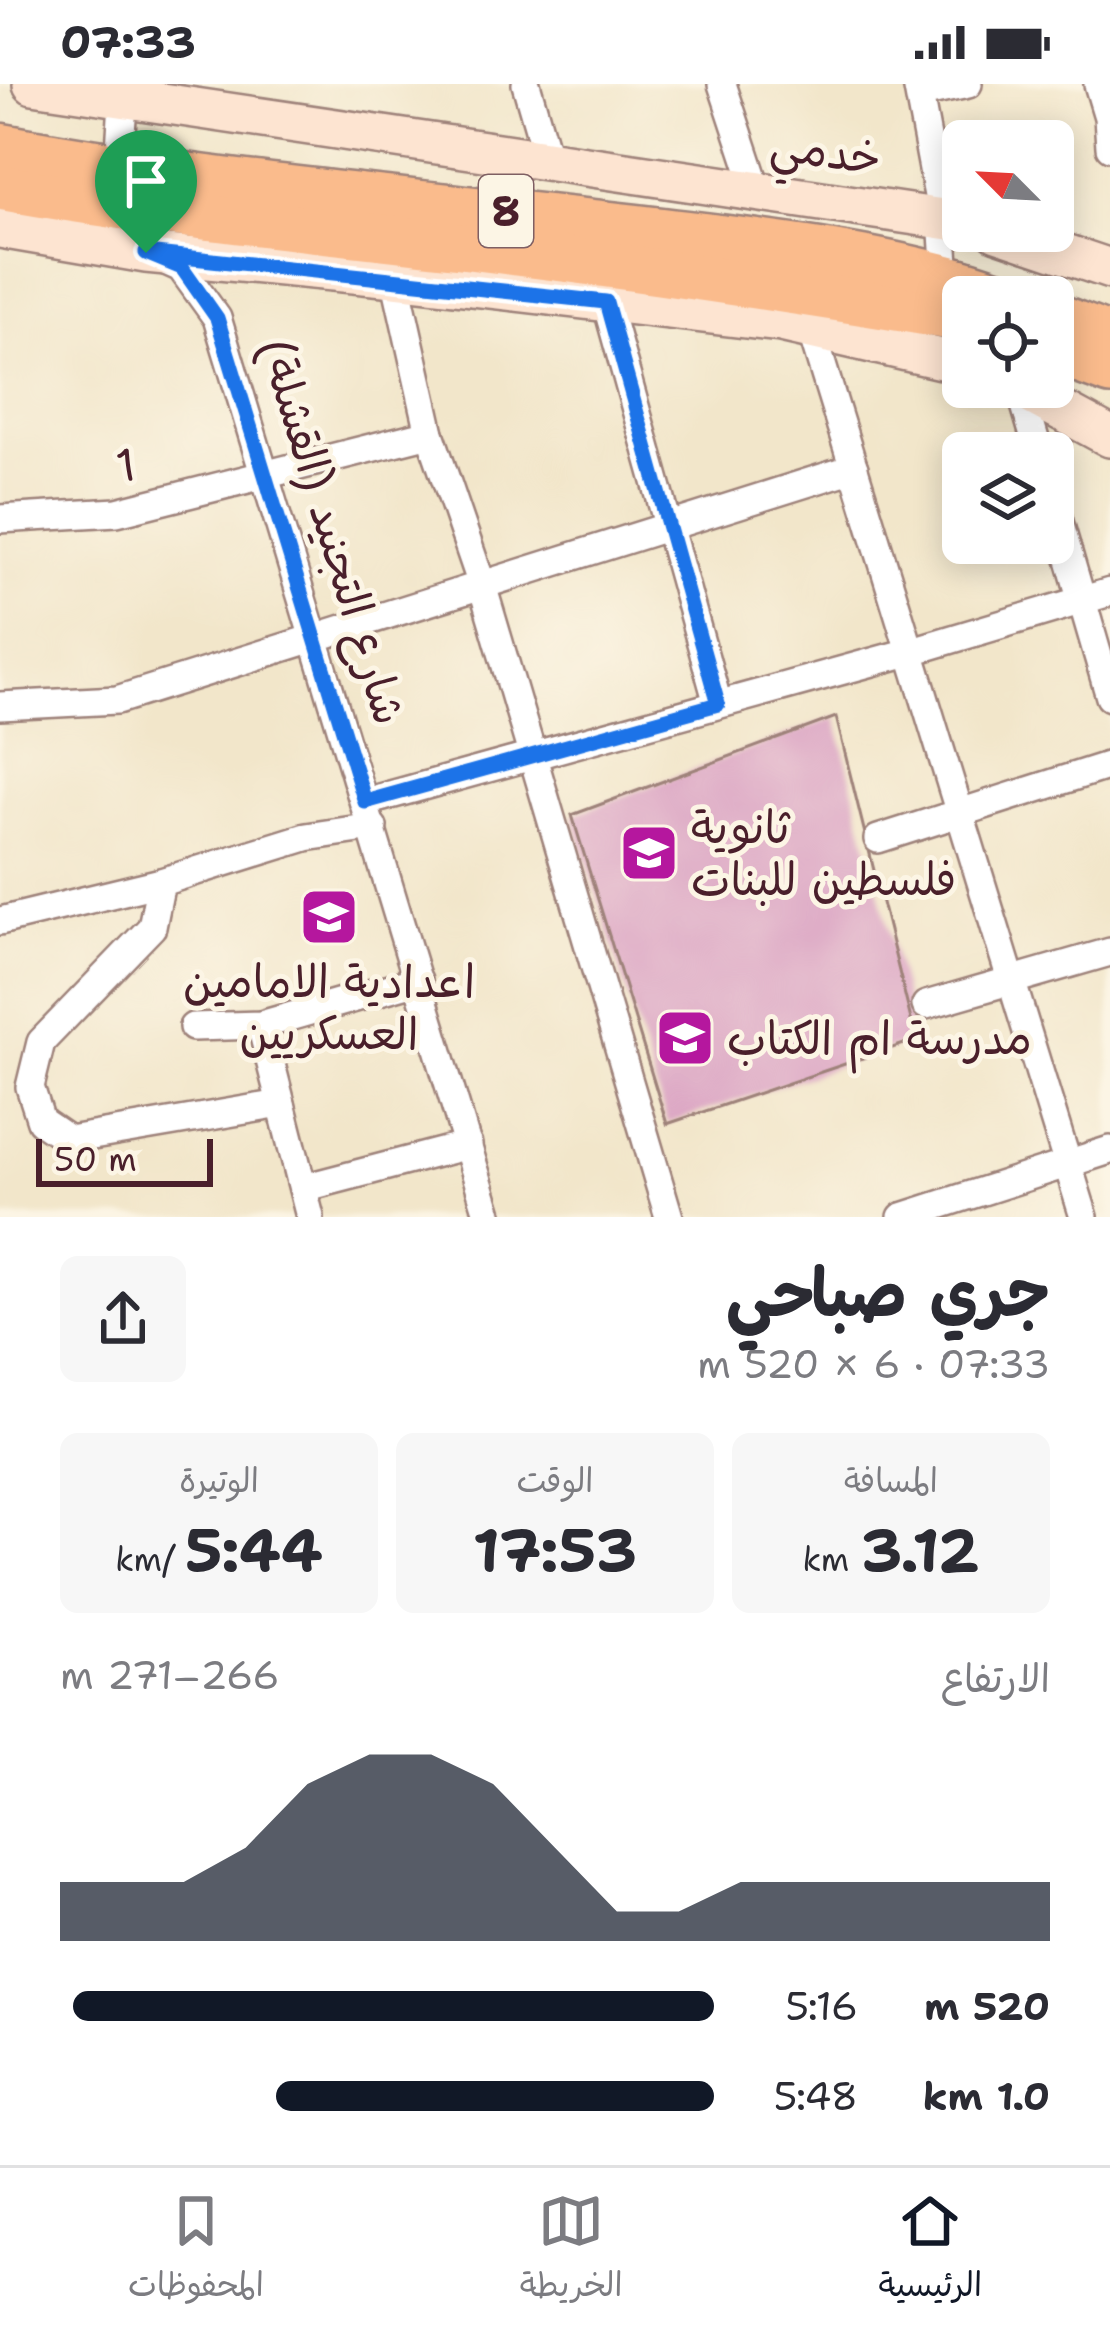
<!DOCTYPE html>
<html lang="ar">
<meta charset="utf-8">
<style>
:root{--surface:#fff;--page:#f7f7f7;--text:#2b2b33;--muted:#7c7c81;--line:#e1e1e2;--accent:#111827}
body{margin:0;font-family:"Shantell Sans","Playpen Sans Arabic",sans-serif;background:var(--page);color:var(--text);direction:rtl;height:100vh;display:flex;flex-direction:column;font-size:45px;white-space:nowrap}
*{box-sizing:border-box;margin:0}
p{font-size:39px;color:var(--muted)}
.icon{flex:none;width:66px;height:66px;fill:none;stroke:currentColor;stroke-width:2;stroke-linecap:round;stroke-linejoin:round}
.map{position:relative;height:1133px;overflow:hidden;direction:ltr}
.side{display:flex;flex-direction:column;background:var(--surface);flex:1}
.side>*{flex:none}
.needle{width:78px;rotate:294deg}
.tools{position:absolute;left:942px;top:36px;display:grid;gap:24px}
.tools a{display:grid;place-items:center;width:132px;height:132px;border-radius:18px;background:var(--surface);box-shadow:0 6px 30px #0003;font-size:60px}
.scale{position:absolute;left:36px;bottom:30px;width:177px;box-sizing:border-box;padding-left:12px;border:6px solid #4a1f2b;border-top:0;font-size:33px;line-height:42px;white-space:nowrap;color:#4a1f2b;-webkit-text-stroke:9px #fcf5e5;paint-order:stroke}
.pin{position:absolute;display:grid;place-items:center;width:102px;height:102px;color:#fff;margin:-123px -51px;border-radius:50% 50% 50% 0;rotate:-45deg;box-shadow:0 0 12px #0007}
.pin .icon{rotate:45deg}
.round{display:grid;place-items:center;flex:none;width:126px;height:126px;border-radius:18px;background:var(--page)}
.overview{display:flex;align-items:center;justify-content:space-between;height:204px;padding:0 60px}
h1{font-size:66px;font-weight:700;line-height:90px}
.stats{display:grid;grid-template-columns:repeat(3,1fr);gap:18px;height:204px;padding:12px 60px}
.stats div{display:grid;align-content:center;border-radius:18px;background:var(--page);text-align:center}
.stats b{font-size:60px;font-weight:700}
.stats small{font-size:33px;font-weight:400}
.stats p{font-size:33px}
.chart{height:336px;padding:24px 60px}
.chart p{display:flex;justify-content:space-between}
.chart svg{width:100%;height:216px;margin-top:12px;fill:var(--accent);opacity:.7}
ul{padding:0 60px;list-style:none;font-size:39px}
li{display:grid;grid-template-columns:192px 144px 1fr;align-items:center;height:90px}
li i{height:30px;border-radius:15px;background:var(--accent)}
.status{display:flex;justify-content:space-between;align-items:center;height:84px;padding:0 60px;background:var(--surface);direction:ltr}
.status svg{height:33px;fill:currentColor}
.menu{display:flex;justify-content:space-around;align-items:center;height:168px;border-top:3px solid var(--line);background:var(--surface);font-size:33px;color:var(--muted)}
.menu a{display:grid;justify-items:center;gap:6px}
.menu .active{color:var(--accent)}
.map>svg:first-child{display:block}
.building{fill:#daa2c2}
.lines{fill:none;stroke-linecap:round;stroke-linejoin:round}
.minor-casing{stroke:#9e827a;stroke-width:32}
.secondary-casing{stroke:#9e827a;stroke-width:44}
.trunk-casing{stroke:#9e827a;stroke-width:50}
.minor{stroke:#fff;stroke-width:27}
.secondary{stroke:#fde4d1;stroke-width:39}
.trunk{stroke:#fabb8c;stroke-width:45}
.route-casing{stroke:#fff;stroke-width:24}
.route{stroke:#1a73e8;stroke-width:15}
.labels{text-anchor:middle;stroke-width:10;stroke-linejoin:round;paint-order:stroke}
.shield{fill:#fcf5e5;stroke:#7f5f63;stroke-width:3}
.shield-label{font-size:42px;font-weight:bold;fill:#4a1f2b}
.street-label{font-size:45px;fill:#4a1f2b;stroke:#fcf5e5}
.poi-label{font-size:45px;fill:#4a1f2b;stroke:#fcf5e5;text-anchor:start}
</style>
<div class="status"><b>07:33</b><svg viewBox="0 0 49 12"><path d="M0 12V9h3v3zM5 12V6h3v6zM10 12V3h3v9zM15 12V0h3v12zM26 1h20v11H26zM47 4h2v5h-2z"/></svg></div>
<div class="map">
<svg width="1110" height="1133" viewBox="0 0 1110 1133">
<rect width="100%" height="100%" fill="#fcf5e5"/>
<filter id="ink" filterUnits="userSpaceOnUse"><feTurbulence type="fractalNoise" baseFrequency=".00833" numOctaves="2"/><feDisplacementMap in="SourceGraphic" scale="24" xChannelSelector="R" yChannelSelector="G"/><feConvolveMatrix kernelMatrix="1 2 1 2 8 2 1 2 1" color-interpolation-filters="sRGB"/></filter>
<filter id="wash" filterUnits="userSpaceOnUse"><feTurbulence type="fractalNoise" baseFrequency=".004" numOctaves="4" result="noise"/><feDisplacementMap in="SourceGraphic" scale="48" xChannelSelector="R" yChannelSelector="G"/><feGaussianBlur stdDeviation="2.7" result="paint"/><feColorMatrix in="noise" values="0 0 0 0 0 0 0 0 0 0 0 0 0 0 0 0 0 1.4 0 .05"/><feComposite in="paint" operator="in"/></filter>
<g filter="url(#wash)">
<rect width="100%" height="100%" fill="#f2e6ca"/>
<g id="blocks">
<path class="building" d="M 836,633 L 916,956 L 667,1040 L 572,731 Z"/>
</g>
</g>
<g filter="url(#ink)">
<use href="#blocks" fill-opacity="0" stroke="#9e827a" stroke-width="3"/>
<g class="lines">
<defs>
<g id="minor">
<path d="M 526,0 L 548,76"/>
<path d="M 722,0 L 757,106"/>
<path d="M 917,0 L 942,133 L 946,196"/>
<path d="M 1098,0 L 1108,33 L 1110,63"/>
<path d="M 920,10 L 968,0"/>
<path d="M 119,84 L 124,0"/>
<path d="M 161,175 L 181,184 L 217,234 L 489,1133"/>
<path d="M 395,193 L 430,349 L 482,501 L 669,1133"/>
<path d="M 606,218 L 718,620"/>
<path d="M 811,245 L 1084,1133"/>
<path d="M 1020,304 L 1039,369"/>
<path d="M 1053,417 L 1110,613"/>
<path d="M 0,435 L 117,428 L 430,349"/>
<path d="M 0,622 L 117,616 L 854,384"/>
<path d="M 365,718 L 909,568 L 1110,508"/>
<path d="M 878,755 L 1110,681"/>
<path d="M 0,837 L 161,798"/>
<path d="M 926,921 L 1110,868"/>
<path d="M 261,941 L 310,1133"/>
<path d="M 193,943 L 261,941 L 418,896"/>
<path d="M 281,1020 L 69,1056 L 41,1037 L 30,1003 L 41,958 L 152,843 L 161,798 L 306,753 L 373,743"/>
<path d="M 303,1104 L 468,1061"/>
<path d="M 902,1133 L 1110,1066"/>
</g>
<g id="secondary">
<path d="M 33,0 L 963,138"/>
<path d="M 0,144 L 146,169 L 395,193 L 781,238 L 963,280"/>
<path d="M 997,147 L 1110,185"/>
<path d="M 1018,303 L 1110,353"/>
</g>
<g id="trunk">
<path d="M 0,62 C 215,102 433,119 650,145 C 762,159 903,173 1008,213"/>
<path d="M 0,103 C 152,131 306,143 460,162 C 628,182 796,207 963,235"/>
<path d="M 1053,231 L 1110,253"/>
<path d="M 1053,267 L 1110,288"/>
</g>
</defs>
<use href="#minor" class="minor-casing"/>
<use href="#secondary" class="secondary-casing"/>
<use href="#trunk" class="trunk-casing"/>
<use href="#minor" class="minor"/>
<use href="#secondary" class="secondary"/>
<use href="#trunk" class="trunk"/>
</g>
</g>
<g class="lines" filter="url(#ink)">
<defs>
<path id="route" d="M 146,169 L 606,218 L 718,620 L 365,718 L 217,234 L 182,184 Z"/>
</defs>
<use href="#route" class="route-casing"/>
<use href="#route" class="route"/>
</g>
<defs>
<symbol id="school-square" viewBox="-11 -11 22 22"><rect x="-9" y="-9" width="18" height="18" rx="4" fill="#b5179e" stroke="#fcf5e5"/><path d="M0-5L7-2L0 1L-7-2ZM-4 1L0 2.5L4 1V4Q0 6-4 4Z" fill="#fff"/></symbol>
</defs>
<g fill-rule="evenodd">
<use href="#school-square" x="616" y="736" width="66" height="66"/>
<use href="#school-square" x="296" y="800" width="66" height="66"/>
<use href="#school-square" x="652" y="921" width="66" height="66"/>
</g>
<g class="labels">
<rect class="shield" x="479" y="91" width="54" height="72" rx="9"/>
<g class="shield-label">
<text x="506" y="142">8</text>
</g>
<g class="street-label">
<text transform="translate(826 67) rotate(8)" y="16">خدمي</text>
<text transform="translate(126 381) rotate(-12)" y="16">1</text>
<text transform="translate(333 447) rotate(73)" y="16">شارع التجنيد (القشلة)</text>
</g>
<g class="poi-label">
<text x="691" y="759">ثانوية<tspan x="691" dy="52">فلسطين للبنات</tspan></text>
<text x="329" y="913" text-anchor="middle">اعدادية الامامين<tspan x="329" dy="52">العسكريين</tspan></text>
<text x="727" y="970">مدرسة ام الكتاب</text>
</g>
</g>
</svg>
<div class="tools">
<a><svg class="needle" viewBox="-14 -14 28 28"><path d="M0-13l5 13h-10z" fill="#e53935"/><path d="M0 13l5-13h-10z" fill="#7c7c81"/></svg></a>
<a><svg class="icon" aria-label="locate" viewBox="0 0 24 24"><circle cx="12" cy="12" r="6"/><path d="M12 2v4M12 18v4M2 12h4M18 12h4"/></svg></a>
<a><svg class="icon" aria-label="layers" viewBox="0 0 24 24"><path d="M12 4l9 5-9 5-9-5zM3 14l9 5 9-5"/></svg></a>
</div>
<div class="scale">50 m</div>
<div class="pin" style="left:146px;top:169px;background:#1e9e55"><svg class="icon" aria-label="arrive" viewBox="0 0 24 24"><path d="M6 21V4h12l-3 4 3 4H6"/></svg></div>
</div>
<section class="side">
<div class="overview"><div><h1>جري صباحي</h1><p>07:33 · 6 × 520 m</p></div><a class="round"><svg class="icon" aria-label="share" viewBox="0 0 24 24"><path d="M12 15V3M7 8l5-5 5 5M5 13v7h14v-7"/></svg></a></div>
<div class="stats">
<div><p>المسافة</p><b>3.12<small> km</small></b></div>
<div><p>الوقت</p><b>17:53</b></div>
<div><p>الوتيرة</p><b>5:44<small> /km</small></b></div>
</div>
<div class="chart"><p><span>الارتفاع</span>266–271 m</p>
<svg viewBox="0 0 160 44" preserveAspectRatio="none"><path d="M0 44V32L10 32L20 32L30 25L40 12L50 6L60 6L70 12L80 25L90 38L100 38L110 32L120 32L130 32L140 32L150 32L160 32V44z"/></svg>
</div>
<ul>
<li><b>520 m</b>5:16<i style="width:98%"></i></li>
<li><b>1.0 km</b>5:48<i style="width:67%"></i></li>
</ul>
</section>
<nav class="menu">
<a class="active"><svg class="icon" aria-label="home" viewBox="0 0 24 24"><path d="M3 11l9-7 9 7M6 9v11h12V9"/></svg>الرئيسية</a>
<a><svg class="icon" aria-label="map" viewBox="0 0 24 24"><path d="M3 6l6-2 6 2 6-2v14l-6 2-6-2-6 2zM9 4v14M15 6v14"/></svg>الخريطة</a>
<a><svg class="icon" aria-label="saved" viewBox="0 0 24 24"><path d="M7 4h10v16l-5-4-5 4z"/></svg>المحفوظات</a>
</nav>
